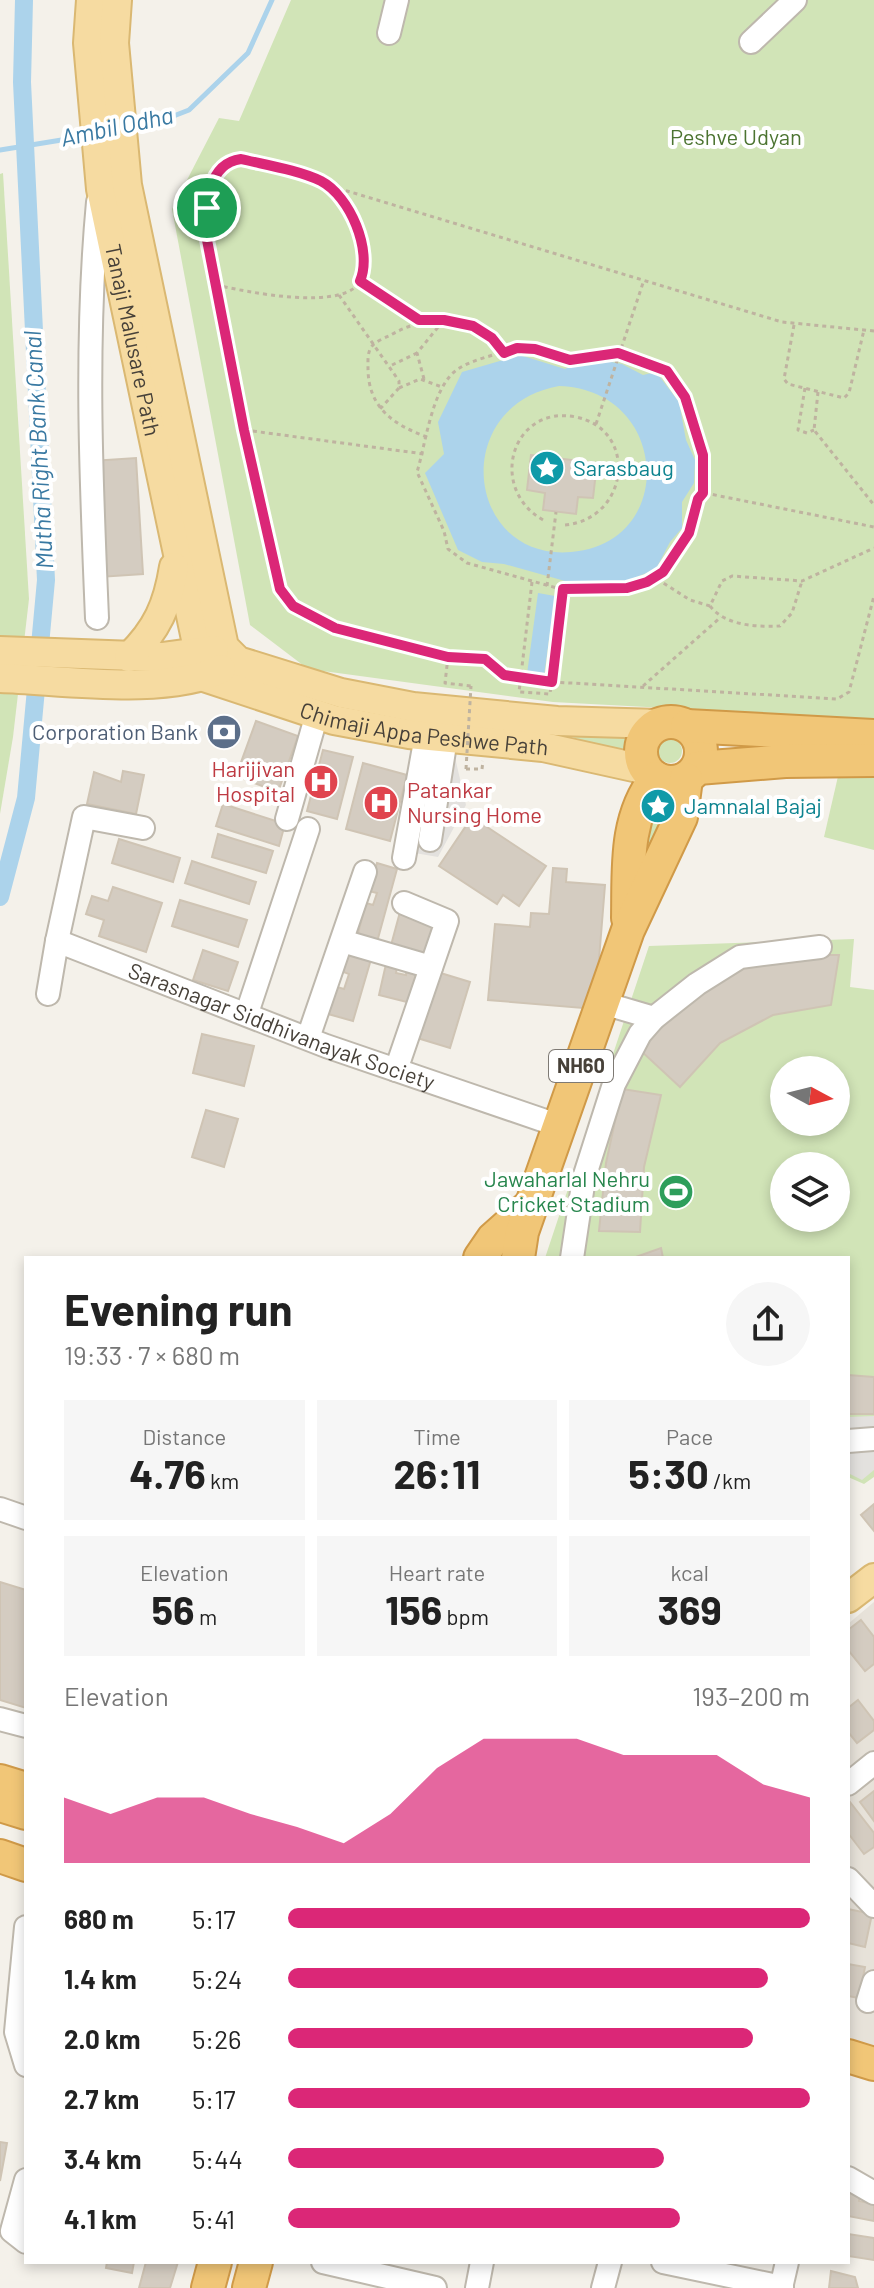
<!DOCTYPE html>
<meta charset="utf-8">
<style>
:root{--surface:#fff;--page:#f6f6f6;--text:#222;--muted:#767676;--accent:#db2777}
body{margin:0;font-family:Barlow,sans-serif;background:var(--page);color:var(--text);height:100vh;display:flex;flex-direction:column;font-size:30px;white-space:nowrap}
*{box-sizing:border-box;margin:0}
p{font-size:26px;color:var(--muted)}
.icon{flex:none;width:44px;height:44px;fill:none;stroke:currentColor;stroke-width:2;stroke-linecap:round;stroke-linejoin:round}
.map{position:relative;flex:1;overflow:hidden}
.details{position:absolute;left:24px;top:1256px;width:826px;height:1008px;display:flex;flex-direction:column;background:var(--surface);border-radius:0px;box-shadow:0 4px 12px #0003}
.details>*{flex:none}
.needle{width:52px;rotate:97deg}
.tools{position:absolute;left:770px;top:1056px;display:grid;gap:16px}
.tools a{display:grid;place-items:center;width:80px;height:80px;border-radius:50%;background:var(--surface);box-shadow:0 4px 12px #0003;font-size:40px}
.pin{position:absolute;display:grid;place-items:center;width:68px;height:68px;color:#fff;margin:-34px;border:4px solid #fff;border-radius:50%;box-shadow:0 2px 8px #0007}
.round{display:grid;place-items:center;flex:none;width:84px;height:84px;border-radius:42px;background:var(--page)}
.head{display:flex;align-items:center;justify-content:space-between;height:136px;padding:0 40px}
h1{font-size:44px;font-weight:700;line-height:60px}
.metrics{display:grid;grid-template-columns:repeat(3,1fr);gap:12px;height:136px;padding:8px 40px}
.metrics div{display:grid;align-content:center;border-radius:0px;background:var(--page);text-align:center}
.metrics b{font-size:40px;font-weight:700}
.metrics small{font-size:22px;font-weight:400}
.metrics p{font-size:22px}
.chart{height:224px;padding:16px 40px}
.chart p{display:flex;justify-content:space-between}
.chart svg{width:100%;height:144px;margin-top:8px;fill:var(--accent);opacity:.7}
ul{padding:0 40px;list-style:none;font-size:26px}
li{display:grid;grid-template-columns:128px 96px 1fr;align-items:center;height:60px}
li i{height:20px;border-radius:10px;background:var(--accent)}
.map>svg:first-child{display:block}
.residential{fill:#e7e2d9}
.green{fill:#d1e4b7;fill-rule:evenodd}
.parking{fill:#e3e1de}
.water{fill:#acd3eb;fill-rule:evenodd}
.lines{fill:none;stroke-linecap:round;stroke-linejoin:round}
.stream{stroke:#acd3eb;stroke-width:5}
.canal{stroke:#acd3eb;stroke-width:18}
.building{fill:#d4ccc1;stroke:#cfc4b4;stroke-width:2}
.minor-casing{stroke:#beb8ad;stroke-width:26}
.major-casing{stroke:#dab872;stroke-width:32}
.highway-casing{stroke:#d09a48;stroke-width:36}
.path{stroke:#bfb3a0;stroke-width:3;stroke-dasharray:4 4;stroke-linecap:butt}
.minor{stroke:#fff;stroke-width:22}
.major{stroke:#f6dba1;stroke-width:28}
.highway{stroke:#f1c677;stroke-width:32}
.path-bridge{stroke:#bfb3a0;stroke-width:3;stroke-dasharray:4 4;stroke-linecap:butt}
.route-casing{stroke:#fff;stroke-width:16}
.route{stroke:#db2777;stroke-width:10}
.labels{text-anchor:middle;stroke-width:8;stroke-linejoin:round;paint-order:stroke}
.shield{fill:#fff;stroke:#7e7a74;stroke-width:2}
.shield-label{font-size:20px;font-weight:bold;fill:#474139}
.park-label{font-size:22px;fill:#4c7431;stroke:#fff}
.street-label{font-size:22px;fill:#474139;stroke:#fff}
.culture-label{font-size:22px;fill:#0d838f;stroke:#fff;text-anchor:start}
.service-label{font-size:22px;fill:#4e5e75;stroke:#fff;text-anchor:end}
.health-label{font-size:22px;fill:#be3a42;stroke:#fff;text-anchor:end}
.leisure-label{font-size:22px;fill:#27864d;stroke:#fff;text-anchor:end}
.water-label{font-size:24px;font-style:italic;fill:#3979a2;stroke:#fff}
</style>
<div class="map">
<svg width="874" height="2288" viewBox="0 0 874 2288">
<rect width="100%" height="100%" fill="#f4f1ea"/>
<path class="residential" d="M 874,1602 L 874,2073 L 848,2066 L 848,1624 Z"/>
<g class="green">
<path d="M 291,0 L 874,0 L 874,719 L 553,702 L 308,669 L 250,625 L 172,209 L 219,118 L 239,121 Z"/>
<path d="M 3,173 L 29,599 L 13,737 L 0,814 L 0,174 Z"/>
<path d="M 554,731 L 628,734 L 626,755 Z"/>
<circle cx="670" cy="751" r="12"/>
<path d="M 839,772 L 874,774 L 874,850 L 824,837 Z"/>
<path d="M 646,801 L 680,805 L 641,891 Z"/>
<path d="M 854,939 L 850,987 L 874,990 L 874,1477 L 864,1484 L 848,1477 L 848,1258 L 545,1258 L 649,946 ZM 784,1070 L 836,1070 L 836,1122 L 784,1122 ZM 784,1166 L 836,1166 L 836,1218 L 784,1218 Z"/>
</g>
<g class="parking">
<path d="M 427,748 L 454,753 L 466,805 L 438,857 L 409,852 Z"/>
<path d="M 874,1416 L 874,1470 L 862,1480 L 848,1473 L 848,1417 Z"/>
</g>
<g class="water">
<path d="M 520,355 L 565,369 L 573,365 L 606,361 L 622,364 L 643,375 L 656,372 L 679,402 L 686,440 L 695,460 L 694,483 L 682,502 L 682,528 L 670,542 L 656,569 L 627,581 L 565,581 L 504,564 L 482,562 L 458,550 L 425,473 L 444,454 L 438,422 L 462,372 ZM 559,386 C 671,390 677,544 571,552 C 466,561 448,406 559,386 Z"/>
<path d="M 538,593 L 555,596 L 544,676 L 527,674 Z"/>
</g>
<g class="lines">
<g class="stream">
<path d="M 131,128 L 153,124 L 189,110 L 248,53 L 272,0"/>
<path d="M 0,150 L 86,136"/>
</g>
<path class="canal" d="M 0,897 L 26,798 L 46,580 L 22,82 L 24,0"/>
</g>
<g class="building">
<path d="M 531,455 L 597,463 L 593,498 L 578,497 L 576,514 L 543,510 L 545,493 L 527,490 Z"/>
<path d="M 136,458 L 143,574 L 99,577 L 92,461 Z"/>
<path d="M 256,721 L 298,736 L 278,792 L 236,776 Z"/>
<path d="M 323,750 L 353,757 L 337,819 L 307,811 Z"/>
<path d="M 363,763 L 407,775 L 390,841 L 346,829 Z"/>
<path d="M 123,771 L 144,775 L 136,814 L 87,804 L 94,772 L 121,782 Z"/>
<path d="M 223,804 L 285,824 L 279,846 L 216,826 Z"/>
<path d="M 472,817 L 546,866 L 519,906 L 503,895 L 497,904 L 439,866 Z"/>
<path d="M 218,834 L 273,851 L 266,873 L 212,857 Z"/>
<path d="M 119,839 L 180,858 L 173,882 L 112,863 Z"/>
<path d="M 192,861 L 256,882 L 249,904 L 185,883 Z"/>
<path d="M 377,863 L 397,869 L 377,942 L 357,937 L 366,903 L 373,905 L 377,893 L 369,891 Z"/>
<path d="M 553,868 L 567,869 L 566,882 L 605,885 L 595,1009 L 488,1000 L 495,924 L 530,927 L 531,913 L 549,914 Z"/>
<path d="M 113,887 L 162,903 L 146,952 L 99,936 L 104,920 L 86,914 L 92,896 L 108,901 Z"/>
<path d="M 180,900 L 247,920 L 238,947 L 172,926 Z"/>
<path d="M 400,912 L 437,922 L 427,958 L 390,949 Z"/>
<path d="M 348,949 L 372,956 L 353,1021 L 328,1014 L 337,987 L 344,989 L 349,974 L 341,971 Z"/>
<path d="M 203,950 L 238,962 L 228,991 L 193,980 Z"/>
<path d="M 778,955 L 839,955 L 831,1005 L 773,1015 L 720,1043 L 680,1087 L 640,1050 L 671,1011 L 719,973 Z"/>
<path d="M 386,964 L 397,967 L 396,973 L 406,975 L 407,969 L 418,972 L 411,1003 L 379,995 Z"/>
<path d="M 434,971 L 470,982 L 450,1048 L 414,1037 Z"/>
<path d="M 202,1034 L 254,1046 L 244,1086 L 193,1073 Z"/>
<path d="M 622,1089 L 661,1095 L 644,1167 L 640,1232 L 599,1231 L 606,1163 Z"/>
<path d="M 206,1110 L 238,1119 L 224,1167 L 192,1157 Z"/>
<path d="M 661,1248 L 663,1258 L 633,1258 Z"/>
<path d="M 848,1375 L 874,1377 L 874,1414 L 848,1414 Z"/>
<path d="M 874,1504 L 874,1531 L 861,1515 Z"/>
<path d="M 0,1582 L 26,1590 L 26,1708 L 0,1700 Z"/>
<path d="M 861,1620 L 874,1637 L 874,1664 L 865,1671 L 848,1650 L 848,1630 Z"/>
<path d="M 858,1700 L 874,1721 L 874,1730 L 857,1743 L 848,1732 L 848,1708 Z"/>
<path d="M 874,1791 L 874,1821 L 860,1802 Z"/>
<path d="M 850,1802 L 874,1833 L 874,1847 L 864,1854 L 848,1833 Z"/>
<path d="M 848,1909 L 872,1914 L 865,1947 L 848,1943 Z"/>
<path d="M 848,1964 L 865,1967 L 859,1998 L 848,1996 Z"/>
<path d="M 0,2142 L 7,2143 L 0,2181 Z"/>
<path d="M 848,2191 L 860,2193 L 859,2201 L 869,2203 L 870,2195 L 874,2198 L 874,2221 L 848,2216 Z"/>
<path d="M 848,2234 L 874,2238 L 874,2260 L 848,2256 Z"/>
<path d="M 107,2262 L 134,2262 L 132,2273 L 106,2268 Z"/>
<path d="M 146,2262 L 178,2262 L 170,2288 L 139,2288 Z"/>
<path d="M 831,2271 L 855,2277 L 858,2288 L 829,2288 Z"/>
</g>
<g class="lines">
<defs>
<g id="minor">
<path d="M 389,33 L 397,0"/>
<path d="M 751,42 L 795,0"/>
<path d="M 97,618 C 91,478 85,341 98,202"/>
<path d="M 287,819 L 317,714"/>
<path d="M 430,840 L 446,738"/>
<path d="M 404,858 L 426,736"/>
<path d="M 57,941 L 84,817 L 143,828"/>
<path d="M 342,941 L 431,967"/>
<path id="s1" d="M 48,994 L 57,941 L 326,1046 L 560,1126"/>
<path d="M 603,1003 L 654,1018"/>
<path d="M 247,1013 L 308,829"/>
<path d="M 308,1038 L 365,872"/>
<path d="M 396,1070 L 447,921 L 404,903"/>
<path d="M 572,1258 L 584,1178 L 614,1084 L 640,1034 L 654,1018 L 697,984 L 740,957 L 820,947"/>
<path d="M 848,1441 L 874,1439"/>
<path d="M 0,1509 L 26,1518"/>
<path d="M 0,1719 L 26,1726"/>
<path d="M 848,1784 L 874,1763"/>
<path d="M 848,1879 L 874,1906"/>
<path d="M 26,1927 L 16,2032 L 26,2065"/>
<path d="M 868,2001 L 874,1982"/>
<path d="M 848,2178 L 874,2193"/>
<path d="M 26,2180 L 12,2231 L 26,2242"/>
<path d="M 323,2262 L 435,2288"/>
<path d="M 663,2262 L 782,2287"/>
<path d="M 477,2288 L 482,2262"/>
<path d="M 603,2288 L 610,2262"/>
<path d="M 781,2288 L 787,2262"/>
</g>
<g id="major">
<path id="s2" d="M 91,0 L 88,43 L 101,189 L 204,677 L 334,720 L 409,734 L 543,747 L 647,770"/>
<path d="M 117,0 L 114,43 L 127,185 L 224,647 L 238,661 L 341,693 L 413,707 L 557,721 L 660,724"/>
<path d="M 0,651 L 162,657 L 214,650"/>
<path d="M 129,657 C 157,630 168,605 174,567"/>
<path d="M 0,678 C 63,680 165,696 221,669"/>
<path d="M 848,1598 L 874,1578"/>
</g>
<g id="highway">
<circle cx="671" cy="752" r="30"/>
<path d="M 687,726 L 874,736"/>
<path d="M 698,768 L 785,761 L 874,760"/>
<path d="M 628,918 C 629,870 624,819 656,778"/>
<path d="M 480,1258 L 493,1239 L 531,1205"/>
<path d="M 518,1258 L 522,1232 L 628,930 L 681,817 L 686,779"/>
<path d="M 0,1781 L 26,1789"/>
<path d="M 0,1805 L 26,1813"/>
<path d="M 0,1856 L 26,1865"/>
<path d="M 848,2056 L 874,2064"/>
<path d="M 208,2288 L 215,2262"/>
<path d="M 249,2288 L 256,2262"/>
</g>
</defs>
<use href="#minor" class="minor-casing"/>
<use href="#major" class="major-casing"/>
<use href="#highway" class="highway-casing"/>
<g class="path">
<path d="M 360,281 L 419,320"/>
<path d="M 216,285 C 243,291 349,314 362,278 C 363,273 363,265 363,259 C 364,229 344,205 325,185"/>
<path d="M 339,295 L 399,381 L 399,388 L 380,409"/>
<path d="M 794,325 L 784,379 L 788,384 L 844,398 L 849,393 L 864,330"/>
<path d="M 874,331 L 782,322 L 241,159 C 203,164 207,210 207,240 L 273,566 L 280,589 L 293,606 L 309,617 L 335,628 L 448,657 L 485,659 L 504,675 L 537,681 L 837,699 L 849,692 L 874,596"/>
<path d="M 517,348 L 539,349 L 570,360 L 626,354 L 671,374 L 685,397 L 703,455 L 703,493 L 698,499 L 689,533 L 668,565 L 656,578 L 635,587 L 557,588 L 467,563 L 448,549 L 444,531 L 417,472 C 426,443 432,386 458,369 C 473,359 499,354 517,348 Z"/>
<path d="M 392,365 L 417,353"/>
<path d="M 424,379 L 417,353 L 443,321"/>
<path d="M 399,388 L 420,379 L 442,387"/>
<path d="M 805,388 L 798,430 L 807,433 L 814,430"/>
<path d="M 818,392 L 814,430 L 874,505"/>
<path d="M 596,424 L 644,280"/>
<path d="M 245,430 L 424,454"/>
<path d="M 427,437 C 394,425 368,408 368,368 C 368,361 367,351 373,345 C 377,341 384,338 389,336 C 430,312 473,314 504,353"/>
<path d="M 705,493 L 874,527"/>
<path d="M 543,520 C 487,488 512,404 576,417 C 639,430 629,519 565,525"/>
<path d="M 657,579 L 690,600 L 710,606 L 722,581 L 732,576 L 802,581 L 874,548"/>
<path d="M 532,582 L 519,692 L 550,694 L 563,589"/>
<path d="M 547,586 L 556,512"/>
<path d="M 710,606 C 726,626 756,627 780,626 L 792,613 L 802,581"/>
<path d="M 448,657 L 445,683 L 471,686"/>
<path d="M 643,686 L 721,617"/>
<path d="M 466,769 L 482,769 L 483,761"/>
</g>
<use href="#minor" class="minor"/>
<use href="#major" class="major"/>
<use href="#highway" class="highway"/>
<path class="path-bridge" d="M 466,769 L 471,686"/>
</g>
<g class="lines">
<defs>
<path id="route" d="M 241,159 C 266,165 298,170 321,181 C 350,196 373,251 360,281 L 419,320 L 444,320 L 473,326 L 492,338 L 504,353 L 517,348 L 535,349 L 570,360 L 618,353 L 667,371 L 685,397 L 703,455 L 703,493 L 698,499 L 689,533 L 663,572 L 647,582 L 627,588 L 563,589 L 552,682 L 504,675 L 485,659 L 448,657 L 335,628 L 293,606 L 280,589 L 244,430 L 207,240 C 207,211 204,164 241,159 Z"/>
</defs>
<use href="#route" class="route-casing"/>
<use href="#route" class="route"/>
</g>
<defs>
<symbol id="sight-disc" viewBox="-11 -11 22 22"><circle r="9.5" fill="#0f9aa8" stroke="#fff"/><path d="M0-6L1.8-2.2L6-1.7L2.9 1.2L3.7 5.4L0 3.3L-3.7 5.4L-2.9 1.2L-6-1.7L-1.8-2.2Z" fill="#fff"/></symbol>
<symbol id="bank-disc" viewBox="-11 -11 22 22"><circle r="9.5" fill="#5c6f8a" stroke="#fff"/><path d="M-6-4H6V4H-6ZM0-2.3a2.3 2.3 0 1 0 0 4.6a2.3 2.3 0 1 0 0-4.6Z" fill="#fff"/></symbol>
<symbol id="hospital-disc" viewBox="-11 -11 22 22"><circle r="9.5" fill="#e0444e" stroke="#fff"/><path d="M-5-5h3v3.5h4V-5h3V5h-3V1.5h-4V5h-3Z" fill="#fff"/></symbol>
<symbol id="stadium-disc" viewBox="-11 -11 22 22"><circle r="9.5" fill="#2e9e5b" stroke="#fff"/><path d="M0-5a6.5 5 0 1 0 0 10a6.5 5 0 1 0 0-10ZM-3.5-1.8h7v3.6h-7Z" fill="#fff"/></symbol>
</defs>
<g fill-rule="evenodd">
<use href="#sight-disc" x="527" y="448" width="40" height="40"/>
<use href="#bank-disc" x="204" y="712" width="40" height="40"/>
<use href="#hospital-disc" x="301" y="762" width="40" height="40"/>
<use href="#hospital-disc" x="361" y="783" width="40" height="40"/>
<use href="#sight-disc" x="638" y="786" width="40" height="40"/>
<use href="#stadium-disc" x="656" y="1172" width="40" height="40"/>
</g>
<g class="labels">
<rect class="shield" x="549" y="1050" width="64" height="32" rx="6"/>
<g class="shield-label">
<text x="581" y="1073">NH60</text>
</g>
<g class="park-label">
<text x="736" y="145">Peshve Udyan</text>
</g>
<g class="street-label">
<text dy="8" stroke="none"><textPath href="#s2" startOffset="344">Tanaji Malusare Path</textPath></text>
<text dy="8" stroke="none"><textPath href="#s2" startOffset="916">Chimaji Appa Peshwe Path</textPath></text>
<text dy="8" stroke="none"><textPath href="#s1" startOffset="294">Sarasnagar Siddhivanayak Society</textPath></text>
</g>
<g class="culture-label">
<text x="573" y="476">Sarasbaug</text>
<text x="684" y="814">Jamnalal Bajaj</text>
</g>
<g class="service-label">
<text x="198" y="740">Corporation Bank</text>
</g>
<g class="health-label">
<text x="295" y="777">Harijivan<tspan x="295" dy="25">Hospital</tspan></text>
<text x="407" y="798" text-anchor="start">Patankar<tspan x="407" dy="25">Nursing Home</tspan></text>
</g>
<g class="leisure-label">
<text x="650" y="1187">Jawaharlal Nehru<tspan x="650" dy="25">Cricket Stadium</tspan></text>
</g>
<g class="water-label">
<text transform="translate(117 127) rotate(-12)" y="8">Ambil Odha</text>
<text transform="translate(39 450) rotate(-93)" y="8">Mutha Right Bank Canal</text>
</g>
</g>
</svg>
<div class="tools">
<a><svg class="needle" viewBox="-14 -14 28 28"><path d="M0-13l5 13h-10z" fill="#e53935"/><path d="M0 13l5-13h-10z" fill="#767676"/></svg></a>
<a><svg class="icon" aria-label="layers" viewBox="0 0 24 24"><path d="M12 4l9 5-9 5-9-5zM3 14l9 5 9-5"/></svg></a>
</div>
<div class="pin" style="left:207px;top:208px;background:#1e9e55"><svg class="icon" aria-label="arrive" viewBox="0 0 24 24"><path d="M6 21V4h12l-3 4 3 4H6"/></svg></div>
<section class="details">
<div class="head"><div><h1>Evening run</h1><p>19:33 · 7 × 680 m</p></div><a class="round"><svg class="icon" aria-label="share" viewBox="0 0 24 24"><path d="M12 15V3M7 8l5-5 5 5M5 13v7h14v-7"/></svg></a></div>
<div class="metrics">
<div><p>Distance</p><b>4.76<small> km</small></b></div>
<div><p>Time</p><b>26:11</b></div>
<div><p>Pace</p><b>5:30<small> /km</small></b></div>
</div>
<div class="metrics">
<div><p>Elevation</p><b>56<small> m</small></b></div>
<div><p>Heart rate</p><b>156<small> bpm</small></b></div>
<div><p>kcal</p><b>369</b></div>
</div>
<div class="chart"><p><span>Elevation</span>193–200 m</p>
<svg viewBox="0 0 160 44" preserveAspectRatio="none"><path d="M0 44V24L10 29L20 24L30 24L40 29L50 33L60 38L70 29L80 15L90 6L100 6L110 6L120 11L130 11L140 11L150 20L160 24V44z"/></svg>
</div>
<ul>
<li><b>680 m</b>5:17<i style="width:100%"></i></li>
<li><b>1.4 km</b>5:24<i style="width:92%"></i></li>
<li><b>2.0 km</b>5:26<i style="width:89%"></i></li>
<li><b>2.7 km</b>5:17<i style="width:100%"></i></li>
<li><b>3.4 km</b>5:44<i style="width:72%"></i></li>
<li><b>4.1 km</b>5:41<i style="width:75%"></i></li>
</ul>
</section>
</div>
